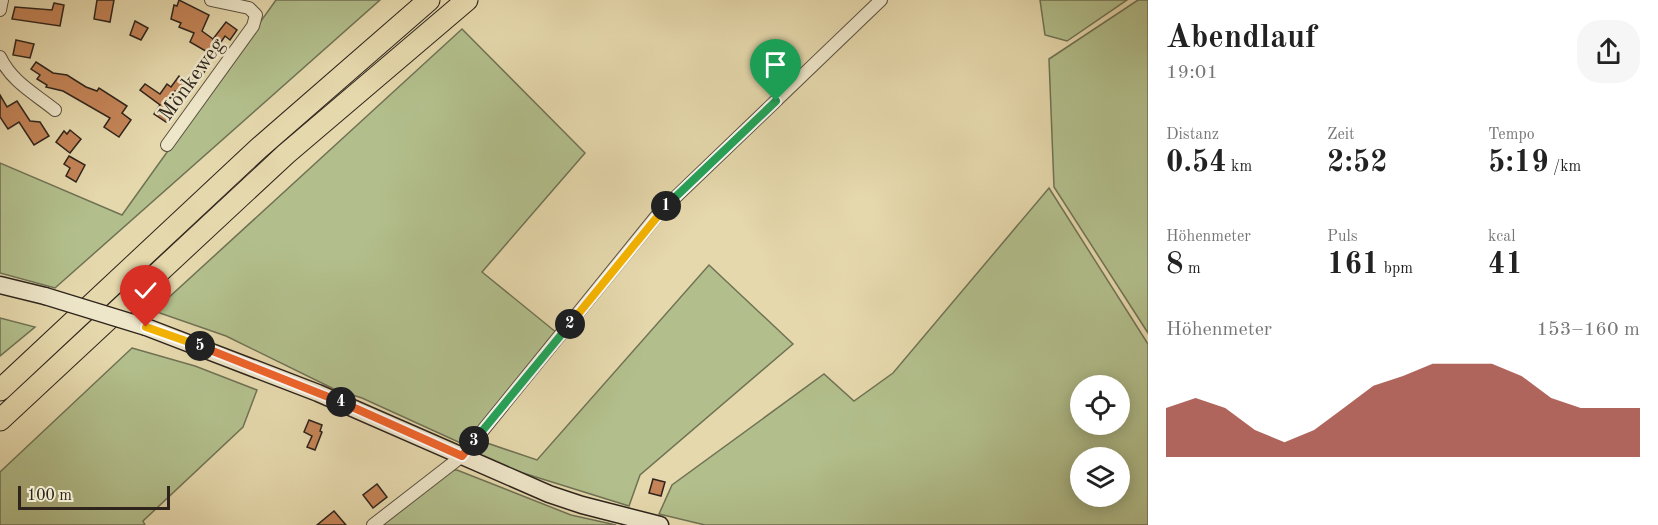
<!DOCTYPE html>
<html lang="de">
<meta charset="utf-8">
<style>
:root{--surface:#fff;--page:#f6f6f6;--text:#222;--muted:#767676;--accent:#8f2418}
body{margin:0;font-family:"Old Standard TT",serif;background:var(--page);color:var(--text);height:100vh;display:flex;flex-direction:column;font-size:22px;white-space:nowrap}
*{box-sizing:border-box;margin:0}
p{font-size:20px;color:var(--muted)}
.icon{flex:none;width:33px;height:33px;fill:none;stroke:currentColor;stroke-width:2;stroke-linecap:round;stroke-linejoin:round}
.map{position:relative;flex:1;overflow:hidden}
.side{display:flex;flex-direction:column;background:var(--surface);width:510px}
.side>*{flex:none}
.buttons{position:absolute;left:1070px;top:375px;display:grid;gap:12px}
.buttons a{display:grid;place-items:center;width:60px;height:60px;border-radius:50%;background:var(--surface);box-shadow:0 3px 15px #0003;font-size:30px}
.scale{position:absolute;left:18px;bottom:15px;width:152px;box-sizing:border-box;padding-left:6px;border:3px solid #2e241c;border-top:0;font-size:16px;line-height:21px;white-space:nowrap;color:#2e241c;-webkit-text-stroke:4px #eee6c9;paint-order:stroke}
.pin{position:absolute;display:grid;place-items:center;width:51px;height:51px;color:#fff;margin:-62px -26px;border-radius:50% 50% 50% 0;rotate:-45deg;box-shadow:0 0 6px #0007}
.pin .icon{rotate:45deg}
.km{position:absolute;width:30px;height:30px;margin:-15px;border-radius:50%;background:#222;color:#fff;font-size:16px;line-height:30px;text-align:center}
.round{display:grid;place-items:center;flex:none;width:63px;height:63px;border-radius:24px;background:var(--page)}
.head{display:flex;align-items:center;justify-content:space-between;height:102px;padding:0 18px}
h1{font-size:33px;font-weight:800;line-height:45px}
.stats{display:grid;grid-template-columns:repeat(3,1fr);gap:9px;height:102px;padding:6px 18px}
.stats div{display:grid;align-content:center}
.stats b{font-size:30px;font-weight:800}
.stats small{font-size:16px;font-weight:400}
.stats p{font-size:16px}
.chart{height:168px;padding:12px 18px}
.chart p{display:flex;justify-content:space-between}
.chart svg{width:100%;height:108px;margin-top:6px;fill:var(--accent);opacity:.7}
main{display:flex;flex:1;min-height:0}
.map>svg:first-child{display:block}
.green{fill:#b2bf8c;stroke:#707254;stroke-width:1.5;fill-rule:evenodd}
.building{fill:#c48457;stroke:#2e241c;stroke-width:1.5}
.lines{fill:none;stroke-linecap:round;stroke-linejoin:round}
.street-casing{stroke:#5c5140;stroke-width:14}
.secondary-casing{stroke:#2e241c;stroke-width:19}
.highway-casing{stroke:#2e241c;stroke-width:23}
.street{stroke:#eee6c9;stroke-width:12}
.secondary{stroke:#eee6c9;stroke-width:16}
.highway{stroke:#e5d8ac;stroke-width:21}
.secondary-bridge-casing{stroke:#2e241c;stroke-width:19;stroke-linecap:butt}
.secondary-bridge{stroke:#eee6c9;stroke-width:16}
.split-1-casing{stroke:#fff;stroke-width:12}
.split-2-casing{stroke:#fff;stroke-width:12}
.split-3-casing{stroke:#fff;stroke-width:12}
.split-4-casing{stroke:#fff;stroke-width:12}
.split-5-casing{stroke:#fff;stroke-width:12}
.split-6-casing{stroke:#fff;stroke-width:12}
.split-1{stroke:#22a559;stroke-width:8}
.split-2{stroke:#f5b400;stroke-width:8}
.split-3{stroke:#22a559;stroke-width:8}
.split-4{stroke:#f0652b;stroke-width:8}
.split-5{stroke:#f0652b;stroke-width:8}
.split-6{stroke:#f5b400;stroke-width:8}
.labels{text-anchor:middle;stroke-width:5;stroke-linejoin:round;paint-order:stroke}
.street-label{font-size:21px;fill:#2e241c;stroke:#eee6c9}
</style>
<main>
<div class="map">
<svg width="1148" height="525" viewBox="0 0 1148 525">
<rect width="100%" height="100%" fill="#e5d8ac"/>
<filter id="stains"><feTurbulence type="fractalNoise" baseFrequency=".00333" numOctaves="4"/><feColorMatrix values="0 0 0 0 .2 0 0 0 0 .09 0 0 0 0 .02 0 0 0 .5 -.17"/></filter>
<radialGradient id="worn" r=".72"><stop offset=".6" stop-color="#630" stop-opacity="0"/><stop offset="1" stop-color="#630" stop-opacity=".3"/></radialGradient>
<g class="green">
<path d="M 276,0 L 380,0 L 55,288 L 0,273 L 0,163 L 122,215 Z"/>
<path d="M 1040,0 L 1127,0 L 1067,41 L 1045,35 Z"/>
<path d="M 1138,0 L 1148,0 L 1148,333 L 1054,187 L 1049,59 Z"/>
<path d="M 462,29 L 585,153 L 482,272 L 557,333 L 465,445 L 362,398 L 334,389 L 226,336 L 154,311 Z"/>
<path d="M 1049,188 L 1148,344 L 1148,525 L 705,525 L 659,514 L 672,485 L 824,374 L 854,401 L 893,373 ZM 1080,386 L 1119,386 L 1119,424 L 1080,424 ZM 1080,458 L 1119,458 L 1119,496 L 1080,496 Z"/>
<path d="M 709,265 L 793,344 L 640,475 L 629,506 L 523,473 L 471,453 L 481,441 L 537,460 Z"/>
<path d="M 0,318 L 35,327 L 0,356 Z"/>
<path d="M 132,348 L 195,366 L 257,390 L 243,427 L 143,521 L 145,525 L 0,525 L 0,472 Z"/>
<path d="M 452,470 L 457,470 L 571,515 L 616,525 L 382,525 Z"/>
</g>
<g class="building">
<path d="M 97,0 L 114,0 L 110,22 L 94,19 Z"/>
<path d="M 179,0 L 209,15 L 202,31 L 213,39 L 226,22 L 237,30 L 230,40 L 225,36 L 219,45 L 217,43 L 209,53 L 190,42 L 194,33 L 179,27 L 181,23 L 171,19 L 174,5 L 177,6 Z"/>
<path d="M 54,3 L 64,5 L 60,26 L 12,19 L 15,7 L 52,10 Z"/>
<path d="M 135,21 L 148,28 L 141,40 L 130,35 Z"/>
<path d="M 16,40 L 34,44 L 30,58 L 13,55 Z"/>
<path d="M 36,62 L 53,73 L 67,75 L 86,87 L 97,91 L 99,88 L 127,106 L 122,113 L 131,120 L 119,137 L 104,127 L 110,118 L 63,91 L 46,87 L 47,85 L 37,79 L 40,75 L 31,69 Z"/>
<path d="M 199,67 L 205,71 L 185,98 L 175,91 L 164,105 L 173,112 L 166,122 L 154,114 L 160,105 L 140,90 L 145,84 L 160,94 L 167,84 L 171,87 L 179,76 L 187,82 Z"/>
<path d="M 0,95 L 7,107 L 17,101 L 30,121 L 40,122 L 49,136 L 34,145 L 19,122 L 8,129 L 0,117 Z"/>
<path d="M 70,130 L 81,139 L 70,153 L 56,142 L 64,131 L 67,134 Z"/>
<path d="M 69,156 L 85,165 L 76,182 L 66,176 L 70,168 L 64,164 Z"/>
<path d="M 309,420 L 322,425 L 320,431 L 322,432 L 315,450 L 307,447 L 312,436 L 304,432 Z"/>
<path d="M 653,479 L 665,482 L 661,496 L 649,493 Z"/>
<path d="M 377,484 L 387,497 L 373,508 L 363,495 Z"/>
<path d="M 334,511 L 346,525 L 317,525 Z"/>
</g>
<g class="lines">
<defs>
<g id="street">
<path d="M 0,10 L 2,0"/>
<path d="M 0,57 C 12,82 34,93 55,110"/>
<path d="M 167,145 L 253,26 L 256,15 L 249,8 L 211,0"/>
<path d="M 373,525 L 462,456 L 659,213 L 881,0"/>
</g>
<g id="secondary">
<path d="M 0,285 L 45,296"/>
<path d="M 146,327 L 318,393 L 549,494 L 582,505 L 660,525"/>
</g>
<g id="highway">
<path d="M 0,390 L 259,148 L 429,0"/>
<path d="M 0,420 L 286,154 L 467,0"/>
</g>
</defs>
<use href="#street" class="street-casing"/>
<use href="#secondary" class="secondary-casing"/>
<use href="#highway" class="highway-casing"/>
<use href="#street" class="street"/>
<use href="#secondary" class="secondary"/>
<use href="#highway" class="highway"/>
<defs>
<path id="secondary-bridge" d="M 45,296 L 146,327"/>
</defs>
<use href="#secondary-bridge" class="secondary-bridge-casing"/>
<use href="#secondary-bridge" class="secondary-bridge"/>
</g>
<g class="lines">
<defs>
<path id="split-1" d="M 666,206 L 776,101"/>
<path id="split-2" d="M 570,324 L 666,206"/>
<path id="split-3" d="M 474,441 L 570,324"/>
<path id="split-4" d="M 341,402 L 462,456 L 474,441"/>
<path id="split-5" d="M 200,346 L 341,402"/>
<path id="split-6" d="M 146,327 L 200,346"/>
</defs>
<use href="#split-1" class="split-1-casing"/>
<use href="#split-2" class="split-2-casing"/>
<use href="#split-3" class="split-3-casing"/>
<use href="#split-4" class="split-4-casing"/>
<use href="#split-5" class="split-5-casing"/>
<use href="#split-6" class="split-6-casing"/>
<use href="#split-1" class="split-1"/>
<use href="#split-2" class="split-2"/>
<use href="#split-3" class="split-3"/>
<use href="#split-4" class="split-4"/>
<use href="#split-5" class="split-5"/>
<use href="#split-6" class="split-6"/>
</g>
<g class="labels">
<g class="street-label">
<text transform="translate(191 79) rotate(-54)" y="7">Mönkeweg</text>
</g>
</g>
<rect width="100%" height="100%" filter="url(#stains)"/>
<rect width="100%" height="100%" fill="url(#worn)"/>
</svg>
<div class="buttons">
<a><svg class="icon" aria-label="locate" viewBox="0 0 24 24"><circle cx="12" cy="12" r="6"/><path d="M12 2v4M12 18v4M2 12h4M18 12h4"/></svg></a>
<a><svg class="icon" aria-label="layers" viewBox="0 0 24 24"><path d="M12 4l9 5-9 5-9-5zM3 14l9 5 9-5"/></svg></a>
</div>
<div class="scale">100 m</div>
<div class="pin" style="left:776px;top:101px;background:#1e9e55"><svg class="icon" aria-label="arrive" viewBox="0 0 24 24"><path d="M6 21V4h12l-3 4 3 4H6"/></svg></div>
<div class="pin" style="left:146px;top:327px;background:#d93025"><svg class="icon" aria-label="check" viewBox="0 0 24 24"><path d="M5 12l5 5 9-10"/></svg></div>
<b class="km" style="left:666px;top:206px">1</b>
<b class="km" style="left:570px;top:324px">2</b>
<b class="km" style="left:474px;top:441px">3</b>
<b class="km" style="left:341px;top:402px">4</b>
<b class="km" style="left:200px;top:346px">5</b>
</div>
<section class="side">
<div class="head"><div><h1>Abendlauf</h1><p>19:01</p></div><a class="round"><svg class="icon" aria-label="share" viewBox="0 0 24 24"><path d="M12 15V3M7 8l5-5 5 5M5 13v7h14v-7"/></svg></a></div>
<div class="stats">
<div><p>Distanz</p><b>0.54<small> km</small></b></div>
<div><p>Zeit</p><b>2:52</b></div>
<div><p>Tempo</p><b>5:19<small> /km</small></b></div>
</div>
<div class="stats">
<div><p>Höhenmeter</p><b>8<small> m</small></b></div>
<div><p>Puls</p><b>161<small> bpm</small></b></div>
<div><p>kcal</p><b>41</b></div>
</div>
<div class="chart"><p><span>Höhenmeter</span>153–160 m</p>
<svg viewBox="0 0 160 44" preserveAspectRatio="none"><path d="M0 44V24L10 20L20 24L30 33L40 38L50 33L60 24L70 15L80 11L90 6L100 6L110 6L120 11L130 20L140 24L150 24L160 24V44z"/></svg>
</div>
</section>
</main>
